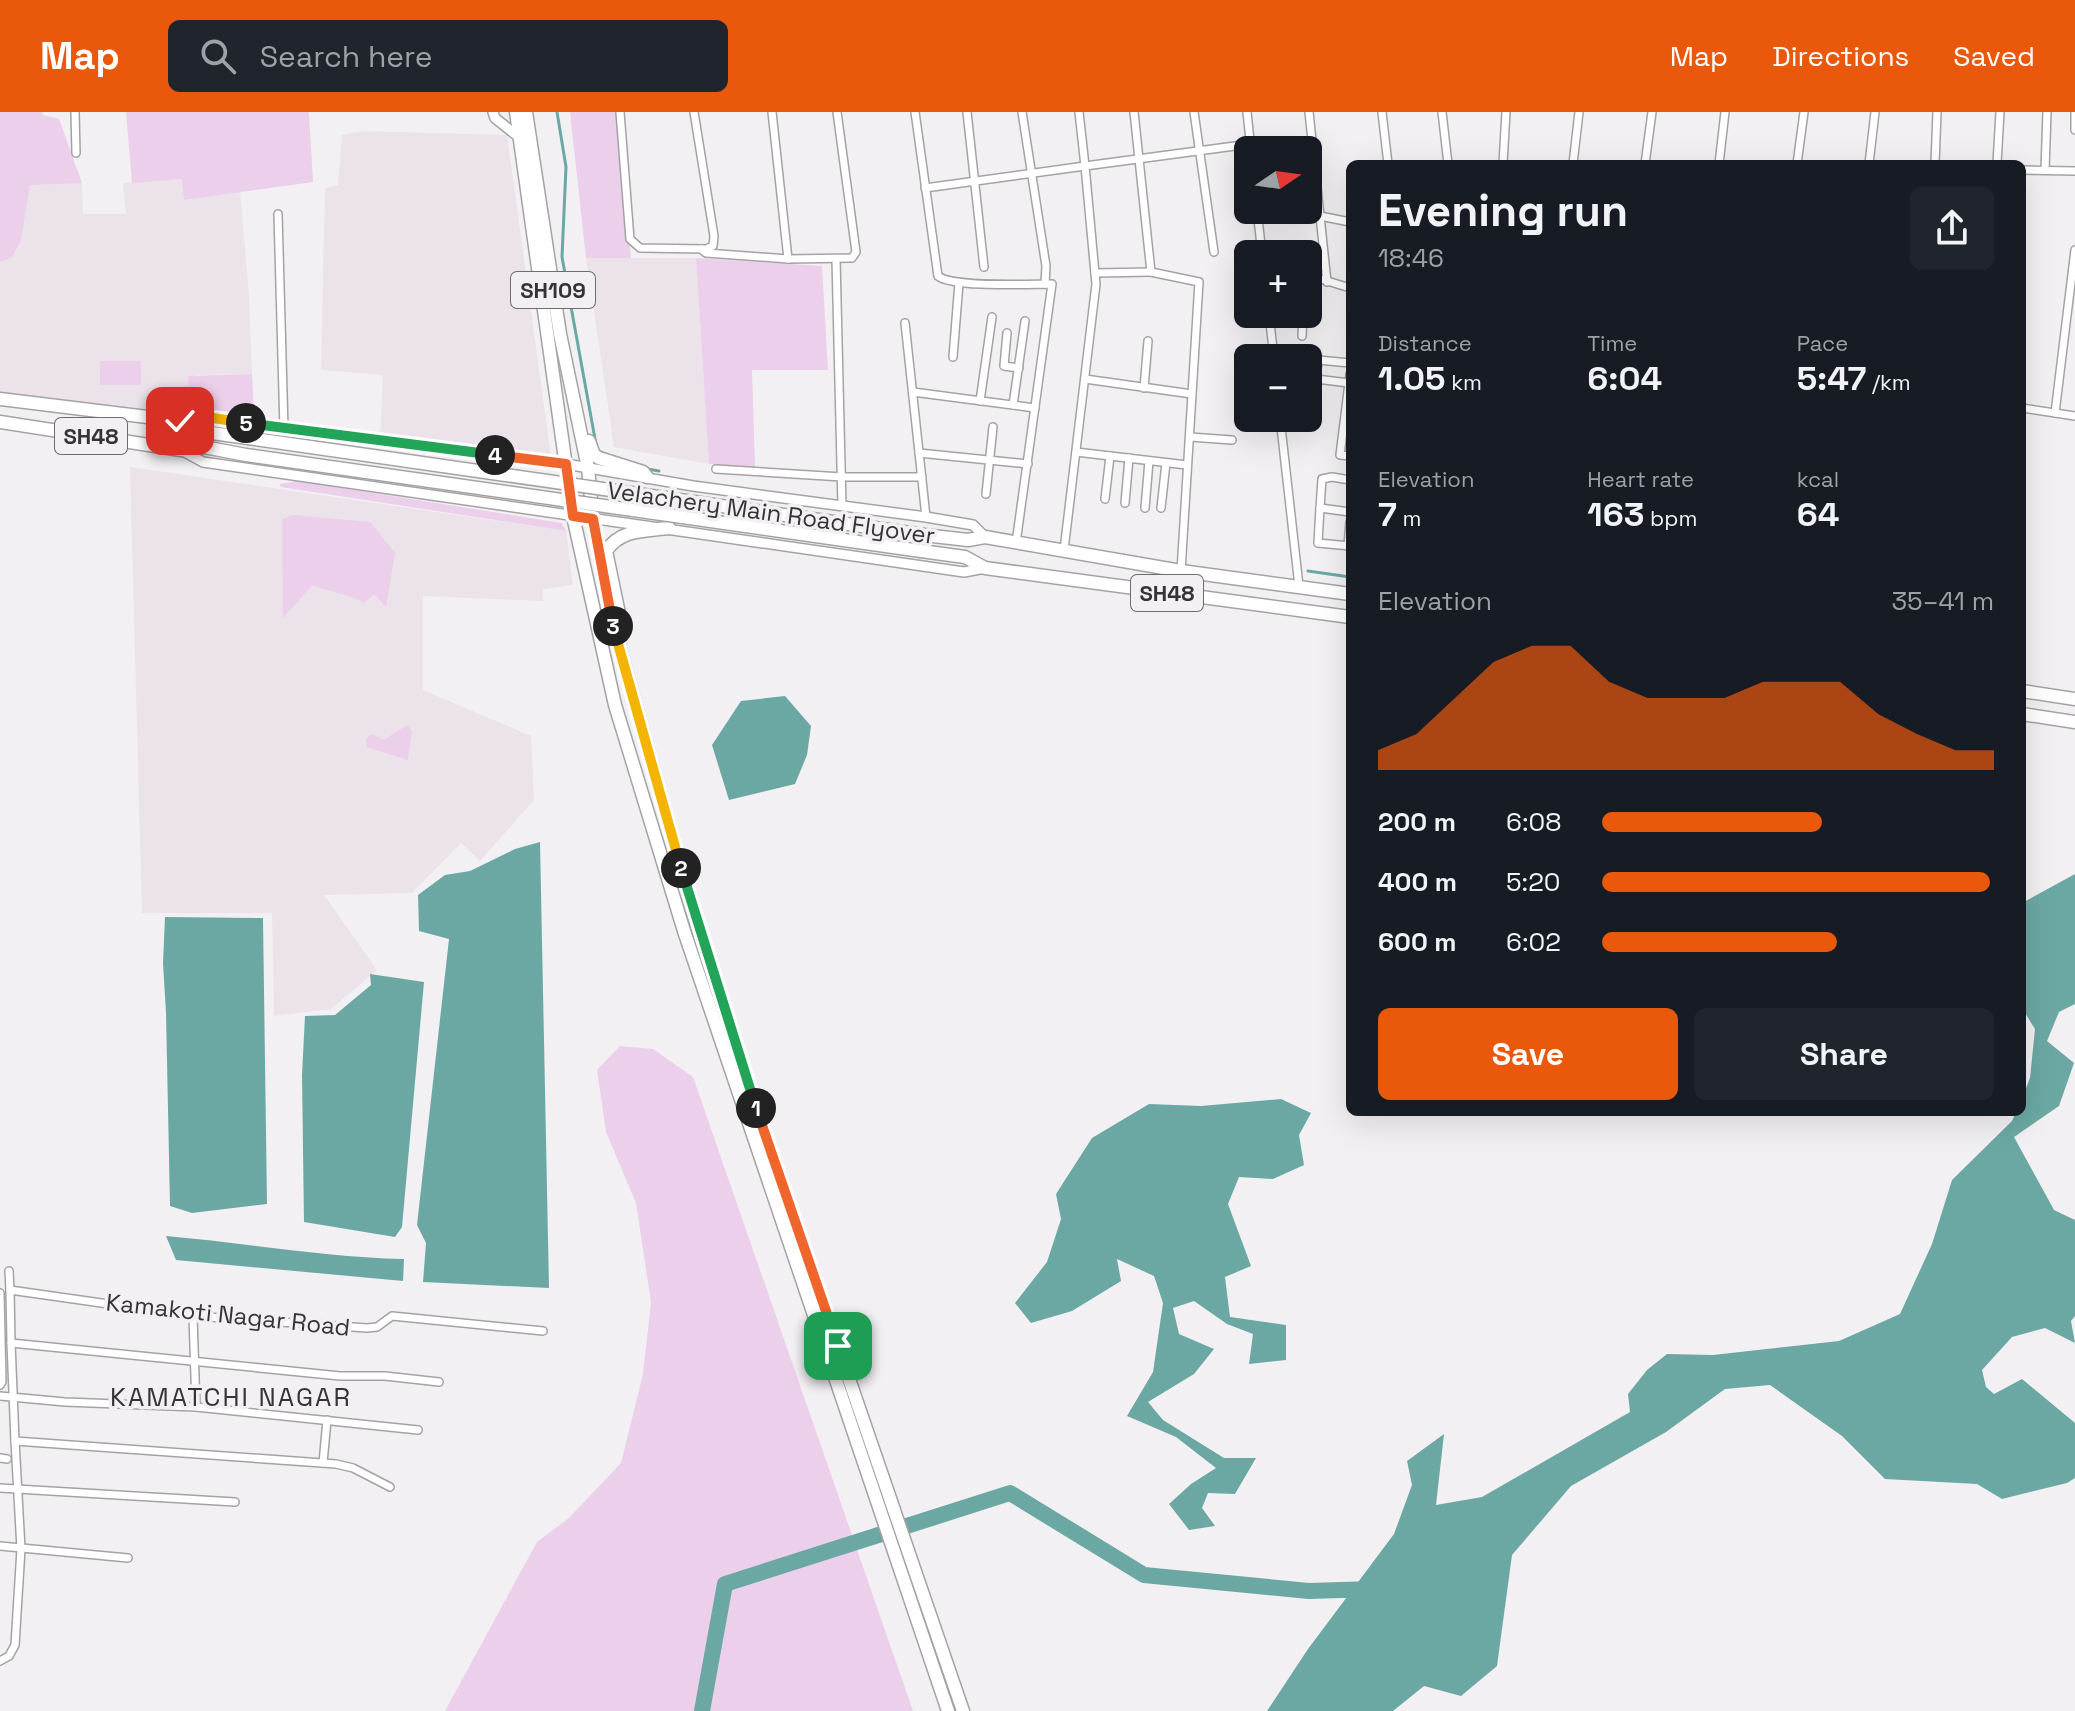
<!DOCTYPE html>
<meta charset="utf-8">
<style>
:root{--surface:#171b24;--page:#20242c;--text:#f1f3f6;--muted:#9ea1a6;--accent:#ea580c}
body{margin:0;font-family:"Space Grotesk",sans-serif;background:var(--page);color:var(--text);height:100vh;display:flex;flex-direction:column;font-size:30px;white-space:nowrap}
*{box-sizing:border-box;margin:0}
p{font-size:26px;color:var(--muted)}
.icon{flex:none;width:44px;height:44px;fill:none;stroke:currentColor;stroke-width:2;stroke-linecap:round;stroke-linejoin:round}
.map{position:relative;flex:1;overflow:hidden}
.side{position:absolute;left:1346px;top:48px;width:680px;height:956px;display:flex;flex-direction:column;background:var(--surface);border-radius:12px;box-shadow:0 8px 32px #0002}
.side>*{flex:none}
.needle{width:52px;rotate:77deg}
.fabs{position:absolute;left:1234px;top:24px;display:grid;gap:16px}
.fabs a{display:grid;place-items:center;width:88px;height:88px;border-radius:12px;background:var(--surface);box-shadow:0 8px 32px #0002;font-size:40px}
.pin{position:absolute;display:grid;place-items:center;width:68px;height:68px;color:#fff;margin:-34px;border-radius:16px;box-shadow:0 4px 12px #0006}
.km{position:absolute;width:40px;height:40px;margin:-20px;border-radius:50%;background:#222;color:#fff;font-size:22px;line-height:40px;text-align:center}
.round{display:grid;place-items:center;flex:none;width:84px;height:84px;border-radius:12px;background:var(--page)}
.overview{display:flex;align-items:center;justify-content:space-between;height:136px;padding:0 32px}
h1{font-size:44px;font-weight:800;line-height:60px}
.metrics{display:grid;grid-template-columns:repeat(3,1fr);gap:12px;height:136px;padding:8px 32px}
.metrics div{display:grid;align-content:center}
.metrics b{font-size:34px;font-weight:800}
.metrics small{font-size:22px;font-weight:400}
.metrics p{font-size:22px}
.chart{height:224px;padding:16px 32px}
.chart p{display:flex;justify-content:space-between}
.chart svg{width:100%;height:144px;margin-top:8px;fill:var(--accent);opacity:.7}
.primary-button{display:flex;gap:16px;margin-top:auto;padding:16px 32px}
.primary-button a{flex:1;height:92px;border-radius:12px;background:var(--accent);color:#fff;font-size:32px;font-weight:800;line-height:92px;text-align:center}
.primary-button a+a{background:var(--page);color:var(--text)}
ul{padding:0 32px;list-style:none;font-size:26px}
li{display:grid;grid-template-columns:128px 96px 1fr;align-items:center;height:60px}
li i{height:20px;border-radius:10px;background:var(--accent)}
header{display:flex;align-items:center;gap:48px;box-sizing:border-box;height:112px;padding:0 40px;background:var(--accent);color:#fff}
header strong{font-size:38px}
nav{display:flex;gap:44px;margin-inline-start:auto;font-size:28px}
.search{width:560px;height:72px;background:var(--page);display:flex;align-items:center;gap:20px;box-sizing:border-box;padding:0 28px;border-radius:12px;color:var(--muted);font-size:30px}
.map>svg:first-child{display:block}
.built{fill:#ebe2ea}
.green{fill:#eccfea}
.water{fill:#6ba8a4}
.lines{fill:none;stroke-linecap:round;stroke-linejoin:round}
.stream{stroke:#6ba8a4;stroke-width:3}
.river{stroke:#6ba8a4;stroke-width:16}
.minor-casing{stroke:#a5a2a5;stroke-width:10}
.tertiary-casing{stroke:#a5a2a5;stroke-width:12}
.primary-casing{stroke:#a5a2a5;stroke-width:15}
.minor{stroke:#fff;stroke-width:7}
.tertiary{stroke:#fff;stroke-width:9}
.primary{stroke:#fff;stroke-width:12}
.primary-bridge-casing{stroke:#a5a2a5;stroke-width:15;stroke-linecap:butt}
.primary-bridge{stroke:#fff;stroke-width:12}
.split-1-casing{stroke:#fff;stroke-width:16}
.split-2-casing{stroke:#fff;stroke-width:16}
.split-3-casing{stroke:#fff;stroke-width:16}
.split-4-casing{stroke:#fff;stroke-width:16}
.split-5-casing{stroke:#fff;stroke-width:16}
.split-6-casing{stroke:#fff;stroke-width:16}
.split-1{stroke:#f0652b;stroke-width:10}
.split-2{stroke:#22a559;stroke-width:10}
.split-3{stroke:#f5b400;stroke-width:10}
.split-4{stroke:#f0652b;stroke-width:10}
.split-5{stroke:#22a559;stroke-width:10}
.split-6{stroke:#f5b400;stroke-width:10}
.labels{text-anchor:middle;stroke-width:7;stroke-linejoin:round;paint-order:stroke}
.shield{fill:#f3f0f3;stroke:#6e6c6d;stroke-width:2}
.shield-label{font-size:22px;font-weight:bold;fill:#353334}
.street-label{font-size:24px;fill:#353334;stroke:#f3f0f3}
.neighbourhood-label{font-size:26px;letter-spacing:2px;fill:#353334;stroke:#f3f0f3}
</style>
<header>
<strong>Map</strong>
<div class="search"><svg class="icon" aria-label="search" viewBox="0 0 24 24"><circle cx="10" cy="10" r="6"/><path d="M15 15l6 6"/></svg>Search here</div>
<nav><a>Map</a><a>Directions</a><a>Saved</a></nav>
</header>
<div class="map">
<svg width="2075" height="1599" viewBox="0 0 2075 1599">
<rect width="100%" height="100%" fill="#f3f0f3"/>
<g class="built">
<path d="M 363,19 L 507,23 L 551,345 L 380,325 L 383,263 L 321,258 L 325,76 L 338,73 L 342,23 Z"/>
<path d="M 183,67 L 185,88 L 240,79 L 249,184 L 252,262 L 195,263 L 193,303 L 0,280 L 0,150 L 27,75 L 30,72 L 82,71 L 83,102 L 126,102 L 123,71 Z"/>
<path d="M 586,146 L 696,146 L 709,352 L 614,335 Z"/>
<path d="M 130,355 L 566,419 L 573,473 L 543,477 L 543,489 L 423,484 L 423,578 L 531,624 L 534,688 L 480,749 L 461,731 L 412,781 L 324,783 L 377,858 L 331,897 L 274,904 L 272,801 L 142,801 Z"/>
</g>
<g class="green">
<path d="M 0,0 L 42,0 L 43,3 L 59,7 L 82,71 L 30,73 L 21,128 L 12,145 L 0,150 Z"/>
<path d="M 126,0 L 309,0 L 313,70 L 184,88 L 182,67 L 132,71 Z"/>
<path d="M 570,0 L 617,0 L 631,146 L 586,146 Z"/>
<path d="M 696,146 L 822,154 L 828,258 L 752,258 L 755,355 L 709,352 Z"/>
<rect x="100" y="249" width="41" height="24"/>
<path d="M 252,262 L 254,303 L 190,295 L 188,264 Z"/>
<path d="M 298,369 L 562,411 L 566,419 L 281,375 L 280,372 Z"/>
<path d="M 293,403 L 370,410 L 395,441 L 386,495 L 374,482 L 364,491 C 349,481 329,481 312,473 L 283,506 L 282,407 Z"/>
<path d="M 407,613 L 412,619 L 408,648 L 367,635 L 366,627 L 372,622 L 384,628 Z"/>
<path d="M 620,934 L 653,937 L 693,965 L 913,1599 L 445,1599 L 537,1430 L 569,1406 L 621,1351 L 643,1262 L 651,1190 L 636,1091 L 606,1020 L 597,958 Z"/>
</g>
<g class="water">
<path d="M 785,584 L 811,614 L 807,643 L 795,672 L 729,688 L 712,633 L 741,589 Z"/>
<path d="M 540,730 L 549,1176 L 423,1170 L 426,1131 L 417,1113 L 449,827 L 419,819 L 418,783 L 445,763 L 470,759 L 515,737 Z"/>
<path d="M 2075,762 L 2075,892 L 2059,900 L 2047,929 L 2074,951 L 2059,994 L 2014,1025 L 2054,1098 L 2075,1108 L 2075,1204 L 2071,1209 L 2075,1231 L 2045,1216 L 2012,1225 L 1982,1258 L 1986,1275 L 1994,1282 L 2022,1267 L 2075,1311 L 2075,1366 L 2067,1371 L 2002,1387 L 1977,1372 L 1885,1367 L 1842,1324 L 1770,1273 L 1725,1277 L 1666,1320 L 1571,1374 L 1512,1443 L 1497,1554 L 1461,1584 L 1424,1574 L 1393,1599 L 1267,1599 L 1308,1537 L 1394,1422 L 1412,1373 L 1407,1349 L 1444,1322 L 1436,1393 L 1482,1385 L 1630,1300 L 1628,1282 L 1647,1258 L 1667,1242 L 1713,1243 L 1839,1229 L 1900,1202 L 1932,1132 L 1952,1068 L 2012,1009 L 2016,1000 L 2022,1000 L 2022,986 L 2030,966 L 2035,917 L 2022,896 L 2022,791 Z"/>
<path d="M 165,805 L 263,806 L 267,1092 L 192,1101 L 170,1094 L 166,901 L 163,851 Z"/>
<path d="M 370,862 L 424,870 L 402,1115 L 395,1125 L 304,1110 L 302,963 L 305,904 L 335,903 L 371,873 Z"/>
<path d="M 1281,987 L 1311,1001 L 1299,1023 L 1304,1053 L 1273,1067 L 1239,1065 L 1228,1092 L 1251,1154 L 1225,1165 L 1230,1205 L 1286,1213 L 1286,1248 L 1249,1252 L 1253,1222 L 1227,1212 L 1194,1189 L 1173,1196 L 1179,1222 L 1214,1237 L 1194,1262 L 1148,1290 L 1163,1308 L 1224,1346 L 1256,1346 L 1235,1382 L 1208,1381 L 1202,1396 L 1215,1414 L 1189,1418 L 1169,1392 L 1191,1372 L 1216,1356 L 1176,1325 L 1127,1304 L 1153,1260 L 1163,1191 L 1154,1164 L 1117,1147 L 1121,1169 L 1072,1199 L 1031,1211 L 1015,1191 L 1047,1150 L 1061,1107 L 1056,1082 L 1092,1026 L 1149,992 L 1201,994 Z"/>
<path d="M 166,1124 C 246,1131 324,1145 404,1147 L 403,1169 L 176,1148 Z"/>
</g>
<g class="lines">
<g class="stream">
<path d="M 557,0 L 566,55 L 562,145 L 597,338 L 606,343"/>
<path d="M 647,357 L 659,359"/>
<path d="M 1308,459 L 1350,465"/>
</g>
<path class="river" d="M 702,1599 L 725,1472 L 1010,1381 L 1144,1463 L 1309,1479 L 1374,1477"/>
<defs>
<g id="minor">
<path d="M 75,0 L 76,41"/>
<path d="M 620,0 L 630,127 L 640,136 L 706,137 L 713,134 L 714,124 L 694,0"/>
<path d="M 772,0 L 788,147"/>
<path d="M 915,0 L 938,164 C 953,176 1030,172 1052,172 L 1016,431"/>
<path d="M 967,0 L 984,155"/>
<path d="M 1022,0 L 1046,154 L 1045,172"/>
<path d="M 1134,0 L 1151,160 L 1199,170 L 1181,459"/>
<path d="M 1194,0 L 1214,140"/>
<path d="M 1247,0 L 1251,38"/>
<path d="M 1309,0 L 1327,170"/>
<path d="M 1382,0 L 1388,52"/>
<path d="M 1442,0 L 1448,52"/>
<path d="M 2075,0 L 2075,18"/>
<path d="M 1503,52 L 1506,0"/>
<path d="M 1573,52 L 1579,0"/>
<path d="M 1645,52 L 1652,0"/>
<path d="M 1719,52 L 1725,0"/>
<path d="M 1797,52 L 1804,0"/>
<path d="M 1869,52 L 1875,0"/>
<path d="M 1935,52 L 1937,0"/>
<path d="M 1997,52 L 2000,0"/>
<path d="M 2022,58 L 2075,59"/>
<path d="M 2045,58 L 2047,0"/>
<path d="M 925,76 L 1085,54 L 1079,0"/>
<path d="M 1257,98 L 1262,142"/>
<path d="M 278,102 L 284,317"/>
<path d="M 1320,104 L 1350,110"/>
<path d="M 701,137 L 706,141 L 788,147 L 852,146 L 856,140 L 837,0"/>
<path d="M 836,147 L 842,394"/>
<path d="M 1095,161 L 1151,160"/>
<path d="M 1308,163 L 1350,176"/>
<path d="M 1269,202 L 1274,246"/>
<path d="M 905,211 L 926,405"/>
<path d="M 1007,221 L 1004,254 L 1019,256"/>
<path d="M 1302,224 L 1303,202"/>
<path d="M 953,245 L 959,171"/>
<path d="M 1350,251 L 1318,248 L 1316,267 L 1349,271 L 1350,262"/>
<path d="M 1085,267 L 1192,282"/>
<path d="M 1349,271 L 1340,343 L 1350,344"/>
<path d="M 1144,276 L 1148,229"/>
<path d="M 913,280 L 1035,296"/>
<path d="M 980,289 L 992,205"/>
<path d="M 1013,293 L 1025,209"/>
<path d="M 2022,296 L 2075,304"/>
<path d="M 2055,301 L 2075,138"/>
<path d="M 1280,306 L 1299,474"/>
<path d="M 1190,325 L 1232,328"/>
<path d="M 1076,340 L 1187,353"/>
<path d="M 919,341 L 1028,352"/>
<path d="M 716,357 L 842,365 L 922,365"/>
<path d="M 1350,368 L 1332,365 L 1322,367 L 1320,396 L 1350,400"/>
<path d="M 986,382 L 993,315"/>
<path d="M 1105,387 L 1110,344"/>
<path d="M 1125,391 L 1129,346"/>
<path d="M 1145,396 L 1149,349"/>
<path d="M 1161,396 L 1166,351"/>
<path d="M 1320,396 L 1318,431 L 1350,434"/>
<path d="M 1348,434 L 1350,410"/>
<path d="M 1064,438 L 1096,172 L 1085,54 L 1250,32"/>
<path d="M 9,1159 L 10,1178"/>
<path d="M 0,1181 L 2,1270 L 0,1273"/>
<path d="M 193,1204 L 196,1295"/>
<path d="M 11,1231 L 15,1329 L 336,1352 L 353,1356 L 390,1375"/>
<path d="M 439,1270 L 385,1264 L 340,1264 L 11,1231 L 10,1178 L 193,1204 L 367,1216 L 377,1215 L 392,1204 L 543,1219"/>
<path d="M 0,1284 L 65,1290 L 196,1295 L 418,1318"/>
<path d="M 0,1346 L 7,1347"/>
<path d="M 323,1351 L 327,1308"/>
<path d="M 0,1376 L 235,1390"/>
<path d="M 0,1434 L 128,1446"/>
<path d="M 0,1549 L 9,1544 L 15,1533 L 21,1437 L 15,1329"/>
</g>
<g id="tertiary">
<path d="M 493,0 L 495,6 L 520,26"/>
<path d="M 180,309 L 200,304 L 284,317 L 566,352 L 693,374 L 926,405 L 973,413 L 985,425"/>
<path d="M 181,338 L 203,350 L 964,460 L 985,456"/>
</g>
<g id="primary">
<path d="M 516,0 L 573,404 L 615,593 L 684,819 L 948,1599"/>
<path d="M 526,0 L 560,222 L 588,356 L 593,407 L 615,519 L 701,827 L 756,996 L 963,1599"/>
<path d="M 0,287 L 180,309 L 198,319 L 248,326"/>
<path d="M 0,310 L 181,338 L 204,335 L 246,343"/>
<path d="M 589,329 L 594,343 L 599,346 L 643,360 L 647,365"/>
<path d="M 924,423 L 968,428 L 985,425 L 1181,459 L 1350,482"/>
<path d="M 921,439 L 965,445 L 985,456 L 1350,505"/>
<path d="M 622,516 L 606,439 C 621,417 644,419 669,416"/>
<path d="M 2022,579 L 2075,587"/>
<path d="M 2022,602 L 2075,610"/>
</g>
</defs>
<use href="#minor" class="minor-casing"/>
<use href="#tertiary" class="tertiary-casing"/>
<use href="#primary" class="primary-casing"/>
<use href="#minor" class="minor"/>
<use href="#tertiary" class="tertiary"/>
<use href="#primary" class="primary"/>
<defs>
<g id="primary-bridge">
<path d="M 248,326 L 924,423"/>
<path d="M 246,343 L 921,439"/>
</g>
</defs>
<use href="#primary-bridge" class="primary-bridge-casing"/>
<use href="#primary-bridge" class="primary-bridge"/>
</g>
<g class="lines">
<defs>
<path id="split-1" d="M 756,996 L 838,1234"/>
<path id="split-2" d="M 681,756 L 756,996"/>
<path id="split-3" d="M 613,514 L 681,756"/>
<path id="split-4" d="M 495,343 L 566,352 L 573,404 L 593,407 L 613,514"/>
<path id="split-5" d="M 246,311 L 495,343"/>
<path id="split-6" d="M 180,309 L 200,304 L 246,311"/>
</defs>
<use href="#split-1" class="split-1-casing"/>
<use href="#split-2" class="split-2-casing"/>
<use href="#split-3" class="split-3-casing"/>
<use href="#split-4" class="split-4-casing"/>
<use href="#split-5" class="split-5-casing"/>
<use href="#split-6" class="split-6-casing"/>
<use href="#split-1" class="split-1"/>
<use href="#split-2" class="split-2"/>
<use href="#split-3" class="split-3"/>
<use href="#split-4" class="split-4"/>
<use href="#split-5" class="split-5"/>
<use href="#split-6" class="split-6"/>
</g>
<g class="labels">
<g class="shield">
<rect x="511" y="160" width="84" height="36" rx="6"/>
<rect x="55" y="306" width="72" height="36" rx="6"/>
<rect x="1131" y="463" width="72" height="36" rx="6"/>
</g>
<g class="shield-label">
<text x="553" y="186">SH109</text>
<text x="91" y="332">SH48</text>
<text x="1167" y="489">SH48</text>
</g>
<g class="street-label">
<text transform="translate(771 401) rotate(8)" y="8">Velachery Main Road Flyover</text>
<text transform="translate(228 1203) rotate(6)" y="8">Kamakoti Nagar Road</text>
</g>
<g class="neighbourhood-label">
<text x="231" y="1294">KAMATCHI NAGAR</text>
</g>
</g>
</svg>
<div class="fabs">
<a><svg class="needle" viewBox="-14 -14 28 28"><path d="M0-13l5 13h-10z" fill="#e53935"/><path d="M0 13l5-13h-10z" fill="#9ea1a6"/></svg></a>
<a>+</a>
<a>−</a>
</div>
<div class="pin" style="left:838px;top:1234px;background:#1e9e55"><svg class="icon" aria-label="arrive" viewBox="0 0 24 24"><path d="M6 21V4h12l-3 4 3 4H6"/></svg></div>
<div class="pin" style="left:180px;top:309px;background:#d93025"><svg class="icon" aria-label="check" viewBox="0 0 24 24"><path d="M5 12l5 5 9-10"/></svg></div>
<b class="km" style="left:756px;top:996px">1</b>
<b class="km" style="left:681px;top:756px">2</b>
<b class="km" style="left:613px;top:514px">3</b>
<b class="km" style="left:495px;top:343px">4</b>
<b class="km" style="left:246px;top:311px">5</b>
<section class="side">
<div class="overview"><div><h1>Evening run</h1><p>18:46</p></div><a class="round"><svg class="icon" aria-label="share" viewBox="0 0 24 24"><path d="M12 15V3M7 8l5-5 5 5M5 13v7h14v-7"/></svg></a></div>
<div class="metrics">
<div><p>Distance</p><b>1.05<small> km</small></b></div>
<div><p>Time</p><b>6:04</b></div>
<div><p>Pace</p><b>5:47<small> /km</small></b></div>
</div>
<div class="metrics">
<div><p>Elevation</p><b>7<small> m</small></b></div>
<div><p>Heart rate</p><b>163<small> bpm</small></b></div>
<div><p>kcal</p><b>64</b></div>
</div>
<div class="chart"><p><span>Elevation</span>35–41 m</p>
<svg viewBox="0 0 160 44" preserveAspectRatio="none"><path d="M0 44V38L10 33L20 22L30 11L40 6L50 6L60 17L70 22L80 22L90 22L100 17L110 17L120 17L130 27L140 33L150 38L160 38V44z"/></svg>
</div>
<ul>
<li><b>200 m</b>6:08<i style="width:56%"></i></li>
<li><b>400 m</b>5:20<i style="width:99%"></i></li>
<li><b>600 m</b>6:02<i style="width:60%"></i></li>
</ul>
<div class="primary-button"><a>Save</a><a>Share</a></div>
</section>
</div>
